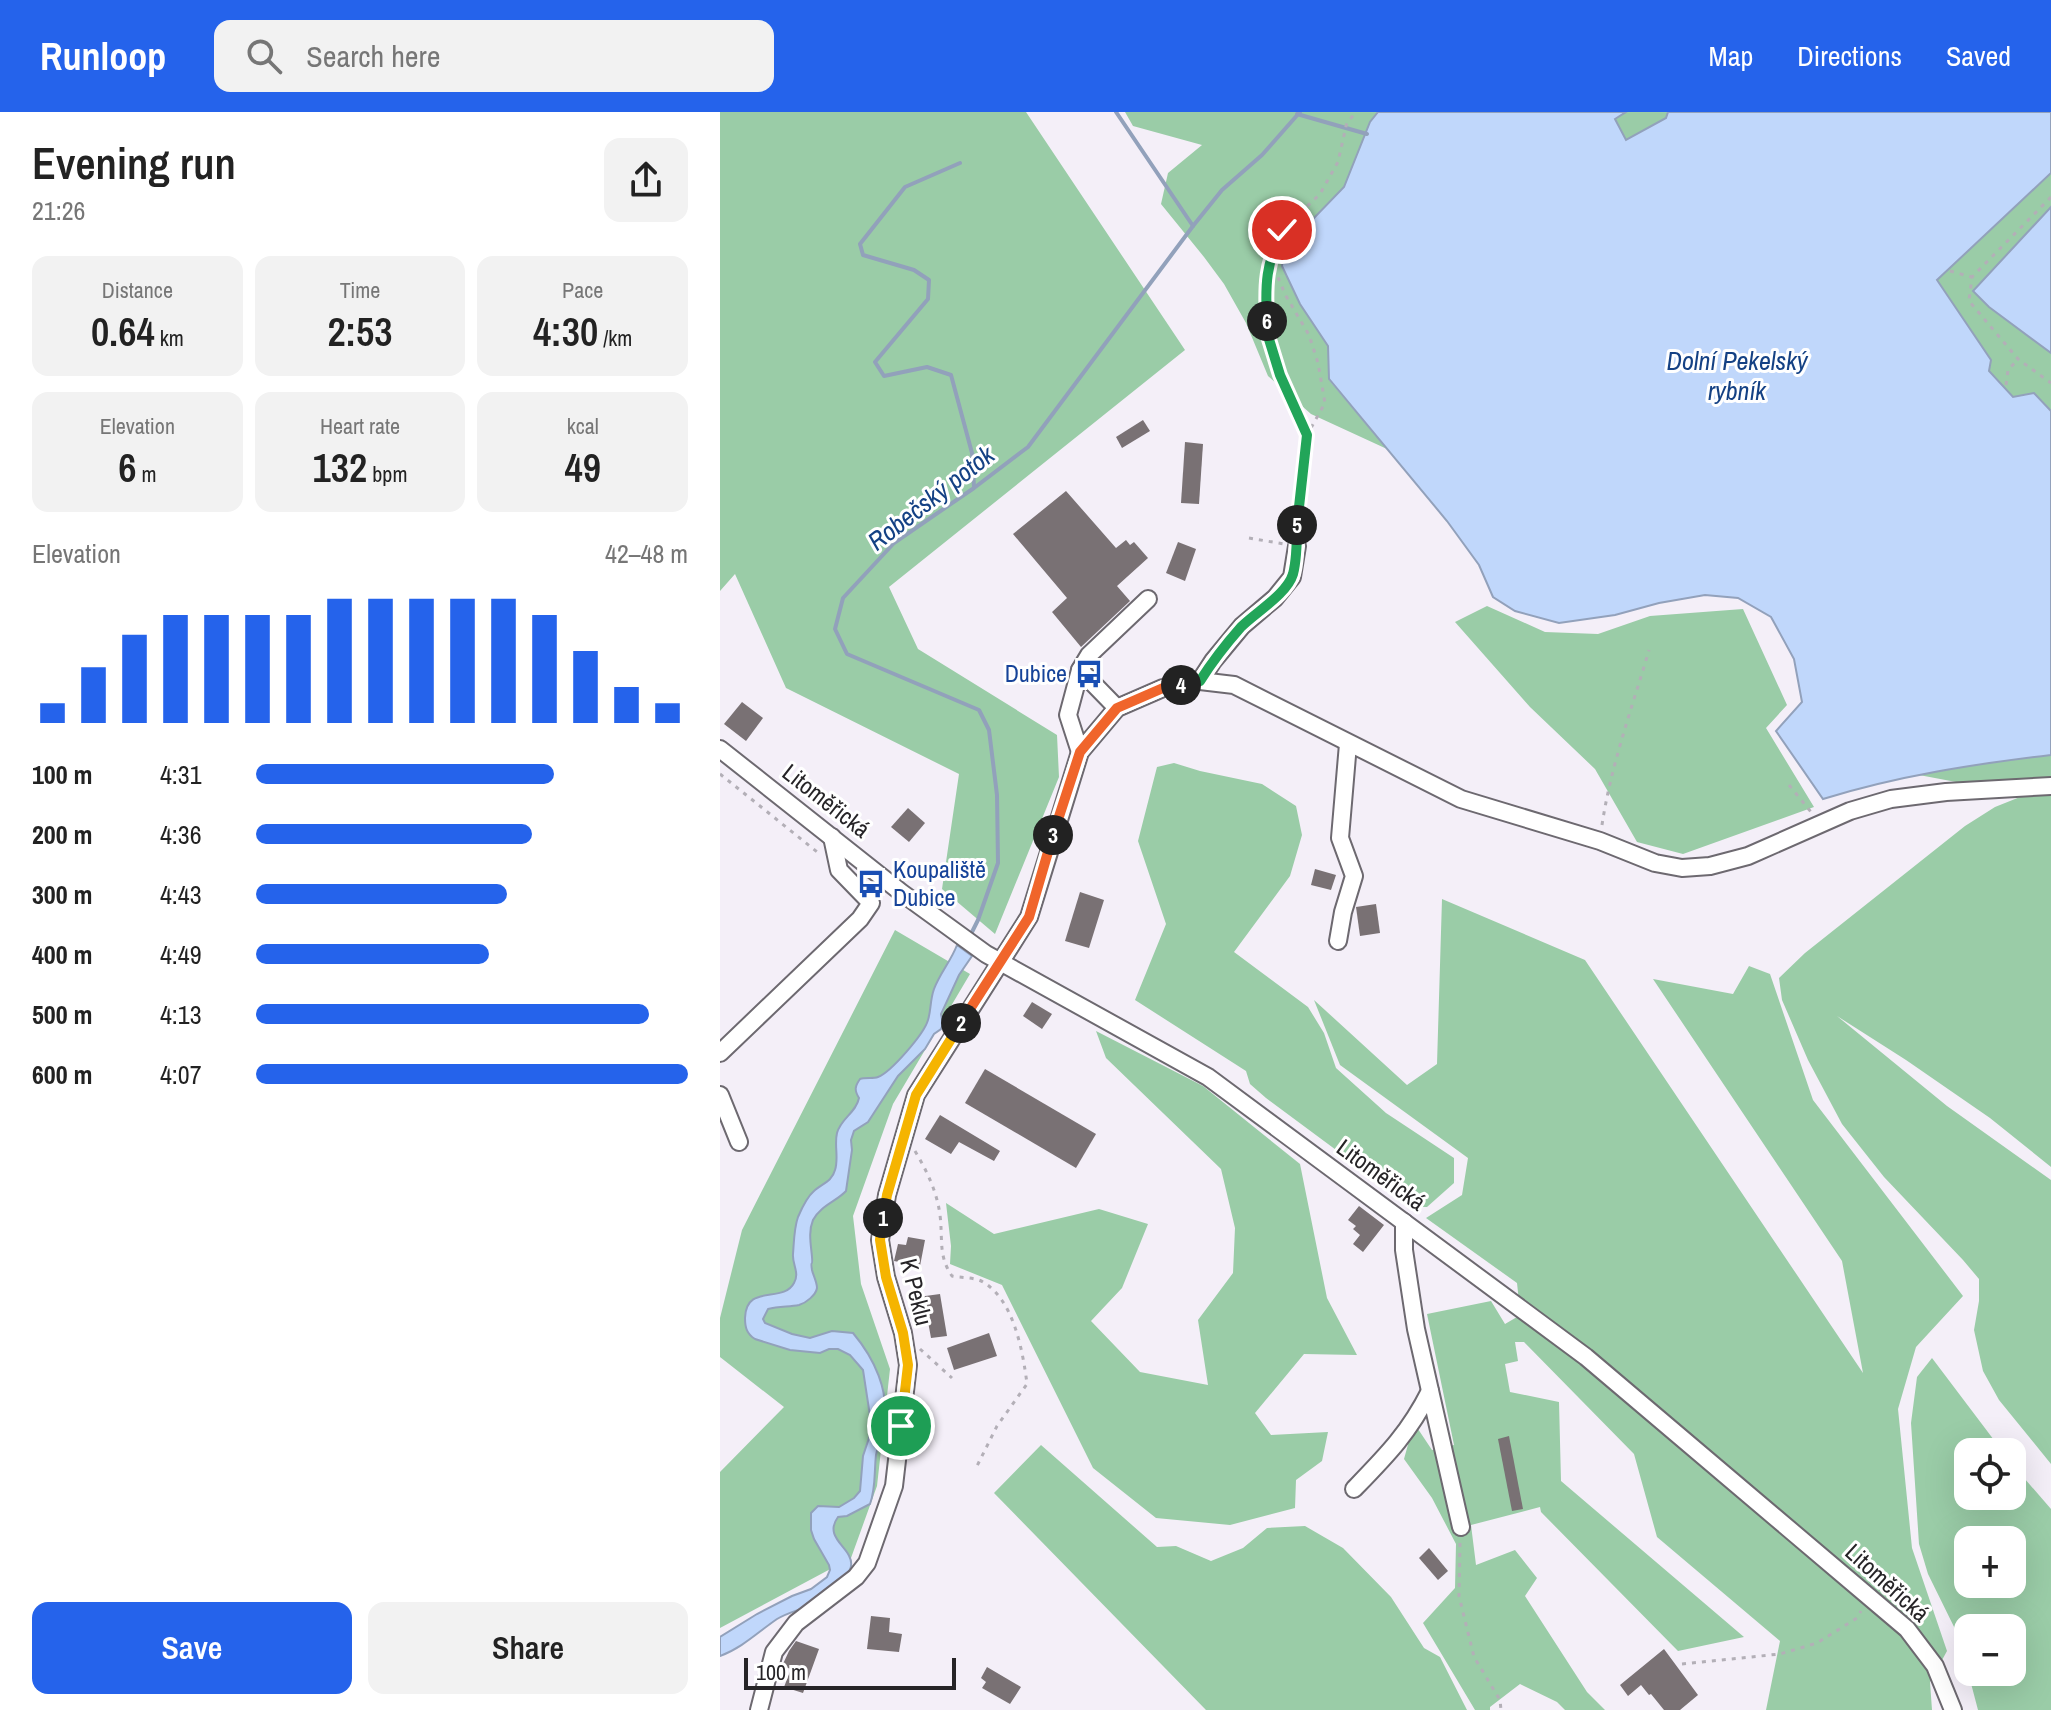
<!DOCTYPE html>
<meta charset="utf-8">
<style>
:root{--surface:#fff;--page:#f2f2f2;--text:#222;--muted:#767676;--accent:#2563eb}
body{margin:0;font-family:"Archivo Narrow",sans-serif;background:var(--page);color:var(--text);height:100vh;display:flex;flex-direction:column;font-size:30px;white-space:nowrap}
*{box-sizing:border-box;margin:0}
p{font-size:26px;color:var(--muted)}
.icon{flex:none;width:44px;height:44px;fill:none;stroke:currentColor;stroke-width:2;stroke-linecap:round;stroke-linejoin:round}
.map{position:relative;flex:1;overflow:hidden}
.panel{display:flex;flex-direction:column;background:var(--surface);width:720px}
.panel>*{flex:none}
.controls{position:absolute;left:1234px;top:1326px;display:grid;gap:16px}
.controls a{display:grid;place-items:center;width:72px;height:72px;border-radius:16px;background:var(--surface);box-shadow:0 8px 32px #0002;font-size:40px}
.scale{position:absolute;left:24px;bottom:20px;width:212px;box-sizing:border-box;padding-left:8px;border:4px solid #262427;border-top:0;font-size:22px;line-height:28px;white-space:nowrap;color:#262427;-webkit-text-stroke:6px #fff;paint-order:stroke}
.pin{position:absolute;display:grid;place-items:center;width:68px;height:68px;color:#fff;margin:-34px;border:4px solid #fff;border-radius:50%;box-shadow:0 2px 8px #0007}
.km{position:absolute;width:40px;height:40px;margin:-20px;border-radius:50%;background:#222;color:#fff;font-size:22px;line-height:40px;text-align:center}
.round{display:grid;place-items:center;flex:none;width:84px;height:84px;border-radius:16px;background:var(--page)}
.headline{display:flex;align-items:center;justify-content:space-between;height:136px;padding:0 32px}
h1{font-size:44px;font-weight:600;line-height:60px}
.figures{display:grid;grid-template-columns:repeat(3,1fr);gap:12px;height:136px;padding:8px 32px}
.figures div{display:grid;align-content:center;border-radius:16px;background:var(--page);text-align:center}
.figures b{font-size:40px;font-weight:600}
.figures small{font-size:22px;font-weight:400}
.figures p{font-size:22px}
.chart{height:224px;padding:16px 32px}
.chart p{display:flex;justify-content:space-between}
.chart svg{width:100%;height:144px;margin-top:8px;stroke:var(--accent);stroke-width:6}
.button{display:flex;gap:16px;margin-top:auto;padding:16px 32px}
.button a{flex:1;height:92px;border-radius:16px;background:var(--accent);color:#fff;font-size:32px;font-weight:600;line-height:92px;text-align:center}
.button a+a{background:var(--page);color:var(--text)}
ul{padding:0 32px;list-style:none;font-size:26px}
li{display:grid;grid-template-columns:128px 96px 1fr;align-items:center;height:60px}
li i{height:20px;border-radius:10px;background:var(--accent)}
header{display:flex;align-items:center;gap:48px;box-sizing:border-box;height:112px;padding:0 40px;background:var(--accent);color:#fff}
header strong{font-size:38px}
nav{display:flex;gap:44px;margin-inline-start:auto;font-size:28px}
.search{width:560px;height:72px;background:var(--page);display:flex;align-items:center;gap:20px;box-sizing:border-box;padding:0 28px;border-radius:16px;color:var(--muted);font-size:30px}
main{display:flex;flex:1;min-height:0}
.map>svg:first-child{display:block}
.green{fill:#9acca7;fill-rule:evenodd}
.water{fill:#c0d7fb;stroke:#92a1bb;stroke-width:2}
.lines{fill:none;stroke-linecap:round;stroke-linejoin:round}
.stream{stroke:#92a1bb;stroke-width:4}
.building{fill:#797174}
.minor-casing{stroke:#6d6970;stroke-width:20}
.path{stroke:#b3afb7;stroke-width:3;stroke-dasharray:4 6;stroke-linecap:butt}
.minor{stroke:#fff;stroke-width:16}
.split-1-casing{stroke:#fff;stroke-width:16}
.split-2-casing{stroke:#fff;stroke-width:16}
.split-3-casing{stroke:#fff;stroke-width:16}
.split-4-casing{stroke:#fff;stroke-width:16}
.split-5-casing{stroke:#fff;stroke-width:16}
.split-6-casing{stroke:#fff;stroke-width:16}
.split-7-casing{stroke:#fff;stroke-width:16}
.split-1{stroke:#f5b400;stroke-width:10}
.split-2{stroke:#f5b400;stroke-width:10}
.split-3{stroke:#f0652b;stroke-width:10}
.split-4{stroke:#f0652b;stroke-width:10}
.split-5{stroke:#22a559;stroke-width:10}
.split-6{stroke:#22a559;stroke-width:10}
.split-7{stroke:#22a559;stroke-width:10}
.labels{text-anchor:middle;stroke-width:6;stroke-linejoin:round;paint-order:stroke}
.transit-label{font-size:24px;fill:#164399;stroke:#fff;text-anchor:end}
.street-label{font-size:24px;fill:#262427;stroke:#fff}
.water-label{font-size:26px;font-style:italic;fill:#144184;stroke:#fff}
</style>
<header>
<strong>Runloop</strong>
<div class="search"><svg class="icon" aria-label="search" viewBox="0 0 24 24"><circle cx="10" cy="10" r="6"/><path d="M15 15l6 6"/></svg>Search here</div>
<nav><a>Map</a><a>Directions</a><a>Saved</a></nav>
</header>
<main>
<section class="panel">
<div class="headline"><div><h1>Evening run</h1><p>21:26</p></div><a class="round"><svg class="icon" aria-label="share" viewBox="0 0 24 24"><path d="M12 15V3M7 8l5-5 5 5M5 13v7h14v-7"/></svg></a></div>
<div class="figures">
<div><p>Distance</p><b>0.64<small> km</small></b></div>
<div><p>Time</p><b>2:53</b></div>
<div><p>Pace</p><b>4:30<small> /km</small></b></div>
</div>
<div class="figures">
<div><p>Elevation</p><b>6<small> m</small></b></div>
<div><p>Heart rate</p><b>132<small> bpm</small></b></div>
<div><p>kcal</p><b>49</b></div>
</div>
<div class="chart"><p><span>Elevation</span>42–48 m</p>
<svg viewBox="0 0 160 44" preserveAspectRatio="none"><path d="M5 44V38M15 44V27M25 44V17M35 44V11M45 44V11M55 44V11M65 44V11M75 44V6M85 44V6M95 44V6M105 44V6M115 44V6M125 44V11M135 44V22M145 44V33M155 44V38"/></svg>
</div>
<ul>
<li><b>100 m</b>4:31<i style="width:69%"></i></li>
<li><b>200 m</b>4:36<i style="width:64%"></i></li>
<li><b>300 m</b>4:43<i style="width:58%"></i></li>
<li><b>400 m</b>4:49<i style="width:54%"></i></li>
<li><b>500 m</b>4:13<i style="width:91%"></i></li>
<li><b>600 m</b>4:07<i style="width:100%"></i></li>
</ul>
<div class="button"><a>Save</a><a>Share</a></div>
</section>
<div class="map">
<svg width="1331" height="1598" viewBox="0 0 1331 1598">
<rect width="100%" height="100%" fill="#f4eff8"/>
<g class="green">
<path d="M 0,0 L 306,0 L 465,238 L 169,475 L 198,537 L 337,623 L 339,665 L 275,822 L 222,777 L 239,662 L 66,576 L 15,462 L 0,479 Z"/>
<path d="M 405,0 L 658,0 L 650,10 L 624,75 L 564,137 L 580,192 L 608,234 L 609,268 L 667,337 L 591,302 L 548,264 L 526,211 L 504,172 L 484,145 L 441,92 L 448,61 L 482,33 L 413,14 Z"/>
<path d="M 906,0 L 948,0 L 946,6 L 906,29 L 895,7 Z"/>
<path d="M 1331,61 L 1331,95 L 1254,179 L 1269,195 L 1331,241 L 1331,299 L 1314,281 L 1293,285 L 1268,259 L 1271,248 L 1216,168 Z"/>
<path d="M 767,494 L 825,520 L 878,522 L 930,504 L 1023,497 L 1067,593 L 1046,616 L 1094,695 L 963,742 L 917,730 L 875,657 L 810,595 L 735,510 Z"/>
<path d="M 1331,643 L 1331,1055 L 1270,1006 L 1186,948 L 1117,904 L 1227,994 L 1331,1068 L 1331,1352 L 1279,1288 L 1263,1259 L 1254,1218 L 1259,1189 L 1259,1167 L 1243,1148 L 1164,1065 L 1122,1012 L 1088,948 L 1062,888 L 1059,866 L 1085,841 L 1245,714 L 1275,695 L 1305,683 L 1199,663 L 1272,650 Z"/>
<path d="M 454,651 L 480,659 L 542,672 L 576,694 L 582,723 L 570,764 L 514,840 L 588,895 L 604,921 L 616,956 L 666,1001 L 734,1046 L 734,1071 L 707,1095 L 693,1095 L 546,986 L 530,972 L 526,959 L 415,888 L 446,812 L 418,729 L 437,655 Z"/>
<path d="M 722,787 L 865,848 L 1143,1261 L 1122,1149 L 933,867 L 1013,882 L 1029,854 L 1050,862 L 1093,988 L 1243,1184 L 1196,1235 L 1178,1297 L 1192,1436 L 1227,1539 L 1210,1570 L 1212,1598 L 1046,1598 L 1060,1529 L 937,1425 L 914,1342 L 804,1230 L 795,1230 L 798,1249 L 785,1252 L 790,1280 L 839,1290 L 841,1369 L 1024,1525 L 958,1539 L 821,1400 L 820,1395 L 751,1413 L 756,1453 L 795,1438 L 817,1466 L 805,1484 L 867,1580 L 885,1598 L 845,1598 L 837,1590 L 800,1572 L 770,1595 L 770,1598 L 755,1598 L 703,1511 L 735,1476 L 736,1432 L 712,1386 L 684,1347 L 694,1311 L 712,1338 L 734,1333 L 707,1202 L 771,1189 L 785,1212 L 797,1205 L 801,1208 L 797,1171 L 706,1106 L 742,1083 L 748,1046 L 620,953 L 594,888 L 687,973 L 717,952 Z"/>
<path d="M 175,818 L 250,862 L 173,992 L 133,1104 L 141,1172 L 170,1257 L 157,1374 L 131,1446 L 0,1516 L 0,1360 L 64,1295 L 0,1245 L 0,1206 L 22,1118 Z"/>
<path d="M 376,919 L 483,974 L 580,1052 L 607,1186 L 637,1243 L 584,1242 L 535,1301 L 551,1323 L 608,1320 L 602,1349 L 576,1368 L 575,1396 L 510,1413 L 436,1406 L 373,1356 L 282,1173 L 230,1152 L 231,1134 L 226,1091 L 274,1122 L 379,1097 L 428,1112 L 402,1176 L 371,1209 L 420,1260 L 488,1273 L 478,1208 L 513,1161 L 515,1116 L 501,1057 L 386,946 Z"/>
<path d="M 1212,1246 L 1283,1340 L 1248,1340 L 1248,1384 L 1292,1384 L 1292,1352 L 1331,1397 L 1331,1598 L 1258,1598 L 1248,1560 L 1292,1560 L 1292,1516 L 1248,1516 L 1248,1560 L 1240,1527 L 1208,1462 L 1199,1432 L 1191,1311 L 1197,1265 ZM 1248,1428 L 1292,1428 L 1292,1436 L 1297,1436 L 1300,1447 L 1305,1452 L 1298,1459 L 1292,1451 L 1292,1472 L 1248,1472 Z"/>
<path d="M 321,1333 L 437,1435 L 456,1434 L 491,1449 L 523,1436 L 547,1416 L 585,1414 L 623,1436 L 671,1485 L 704,1536 L 720,1545 L 747,1598 L 486,1598 L 274,1381 Z"/>
</g>
<g class="water">
<path d="M 658,0 L 906,0 L 895,7 L 906,28 L 946,6 L 948,0 L 1331,0 L 1331,61 L 1217,168 L 1271,248 L 1269,259 L 1293,285 L 1314,281 L 1331,299 L 1331,643 C 1254,652 1177,664 1103,687 L 1056,619 L 1082,590 L 1074,547 L 1051,505 L 1018,486 L 985,483 L 939,491 L 895,503 L 839,511 L 795,499 L 773,485 L 759,453 L 727,409 L 609,267 L 608,234 L 580,192 L 562,154 L 564,137 L 624,75 L 650,10 Z"/>
<path d="M 1331,95 L 1331,241 L 1269,195 L 1253,179 Z"/>
<path d="M 237,833 L 252,844 L 239,863 L 221,902 L 223,912 L 221,917 L 214,922 L 205,937 L 178,964 L 148,1010 L 134,1019 L 131,1028 L 132,1038 L 126,1079 C 117,1089 100,1094 93,1108 C 88,1120 91,1133 92,1145 C 93,1157 90,1146 92,1158 C 93,1163 97,1170 97,1176 C 96,1183 86,1191 79,1193 C 69,1195 59,1194 48,1197 L 43,1207 L 45,1211 L 72,1222 L 90,1226 L 112,1219 L 133,1221 C 154,1246 170,1279 164,1313 C 162,1323 158,1333 156,1343 C 154,1360 156,1376 150,1392 L 127,1404 L 118,1405 C 102,1427 134,1436 131,1454 C 130,1464 96,1491 86,1495 C 76,1499 67,1501 57,1507 C 38,1520 22,1536 0,1544 L 0,1525 L 37,1502 L 72,1484 L 91,1477 L 107,1465 L 110,1458 L 109,1453 L 94,1427 L 91,1418 L 91,1401 L 98,1394 L 119,1395 L 134,1386 L 140,1379 L 143,1344 L 152,1317 L 143,1258 L 130,1243 L 118,1237 L 109,1237 L 100,1241 L 70,1238 L 35,1227 C 27,1222 25,1216 25,1206 C 26,1171 63,1192 74,1171 C 80,1161 72,1152 73,1142 C 74,1130 74,1116 78,1105 C 81,1098 88,1084 94,1079 C 101,1072 112,1070 115,1058 C 119,1046 114,1033 117,1021 C 121,1006 136,1001 139,986 C 134,978 135,974 140,967 C 146,965 153,967 158,965 C 171,960 204,922 208,908 C 211,899 210,888 214,877 C 220,861 231,849 237,833 Z"/>
</g>
<g class="lines">
<g class="stream">
<path d="M 396,0 L 473,114"/>
<path d="M 577,2 L 647,22"/>
<path d="M 240,51 L 185,75 L 140,132 L 143,143 L 194,158 L 209,168 L 208,187 L 155,250 L 164,264 L 207,255 L 231,263 L 252,341 L 254,375"/>
<path d="M 250,824 L 258,808 L 278,751 L 277,683 L 269,618 L 259,598 L 127,542 L 115,517 L 123,486 L 174,431 L 254,376 L 308,335 L 473,114 L 502,78 L 542,43 L 580,0"/>
</g>
</g>
<g class="building">
<path d="M 423,308 L 430,319 L 402,336 L 396,325 Z"/>
<path d="M 465,330 L 483,332 L 479,392 L 461,391 Z"/>
<path d="M 346,379 L 396,436 L 406,428 L 410,433 L 414,430 L 428,446 L 397,474 L 410,489 L 361,535 L 332,500 L 347,486 L 293,422 Z"/>
<path d="M 458,430 L 476,437 L 465,469 L 446,461 Z"/>
<path d="M 22,590 L 43,606 L 26,629 L 4,612 Z"/>
<path d="M 188,696 L 205,711 L 189,730 L 171,715 Z"/>
<path d="M 595,757 L 616,763 L 611,778 L 591,773 Z"/>
<path d="M 360,780 L 384,788 L 369,836 L 345,829 Z"/>
<path d="M 656,792 L 660,821 L 640,824 L 636,795 Z"/>
<path d="M 312,890 L 332,902 L 322,917 L 303,904 Z"/>
<path d="M 265,957 L 376,1022 L 356,1056 L 245,991 Z"/>
<path d="M 220,1003 L 280,1039 L 274,1049 L 239,1030 L 231,1042 L 205,1027 Z"/>
<path d="M 639,1094 L 664,1113 L 643,1140 L 633,1132 L 640,1123 L 633,1117 L 636,1114 L 628,1108 Z"/>
<path d="M 188,1125 L 205,1128 L 200,1154 L 174,1149 L 178,1132 L 186,1133 Z"/>
<path d="M 220,1182 L 227,1224 L 211,1226 L 207,1204 L 202,1205 L 198,1185 Z"/>
<path d="M 269,1221 L 277,1244 L 234,1258 L 227,1236 Z"/>
<path d="M 789,1324 L 803,1397 L 792,1399 L 778,1327 Z"/>
<path d="M 709,1436 L 728,1459 L 718,1468 L 699,1446 Z"/>
<path d="M 151,1504 L 170,1506 L 169,1520 L 182,1522 L 179,1540 L 147,1537 Z"/>
<path d="M 76,1529 L 99,1537 L 83,1581 L 64,1575 L 71,1557 L 62,1554 L 69,1539 Z"/>
<path d="M 944,1537 L 978,1583 L 960,1598 L 944,1598 L 931,1582 L 929,1583 L 921,1573 L 908,1584 L 900,1573 Z"/>
<path d="M 267,1555 L 301,1575 L 290,1592 L 262,1576 L 266,1570 L 261,1566 Z"/>
</g>
<g class="lines">
<defs>
<g id="minor">
<path d="M 360,558 L 397,596"/>
<path d="M 480,569 L 493,549 L 522,514 L 555,486 L 572,465 L 577,434"/>
<path d="M 0,637 L 182,781 L 266,842 L 488,965 L 866,1245 L 1187,1517 L 1215,1554 L 1233,1598"/>
<path d="M 360,640 L 348,603 L 360,558 L 369,543 L 428,487"/>
<path d="M 618,829 L 623,800 L 634,764 L 620,726 L 628,632"/>
<path d="M 0,941 L 140,807 L 151,791 L 119,758 L 112,725"/>
<path d="M 0,983 L 19,1030"/>
<path d="M 684,1110 L 684,1138 L 696,1217 L 741,1415"/>
<path d="M 634,1377 C 666,1344 689,1321 710,1279"/>
<path d="M 39,1598 L 54,1540 L 76,1511 L 136,1465 L 147,1451 L 174,1374 L 188,1253 L 183,1221 L 166,1165 L 160,1128 L 167,1083 L 196,983 L 309,805 L 360,640 L 397,596 L 443,576 L 480,569 L 514,573 L 741,687 L 880,729 L 935,751 L 962,756 L 990,754 L 1028,744 L 1130,699 L 1171,687 L 1226,680 L 1331,674"/>
</g>
</defs>
<use href="#minor" class="minor-casing"/>
<g class="path">
<path d="M 1331,85 L 1252,165 L 1249,189 L 1298,247 L 1331,271"/>
<path d="M 550,147 L 566,184 L 589,223 L 598,251 L 605,291 L 587,323 L 577,419"/>
<path d="M 1230,159 L 1252,165"/>
<path d="M 1286,273 L 1288,258 L 1298,247"/>
<path d="M 587,323 L 560,263 L 548,224 L 546,180 L 550,146 L 562,118 L 600,82 L 618,50 L 627,10 L 637,0"/>
<path d="M 529,426 L 564,432"/>
<path d="M 0,662 L 101,743"/>
<path d="M 1069,673 L 1091,700"/>
<path d="M 882,713 C 891,653 912,596 929,538"/>
<path d="M 195,1039 C 207,1059 217,1080 220,1103 C 223,1127 218,1144 232,1164 C 241,1166 255,1165 263,1170 C 294,1188 303,1240 307,1272 L 277,1314 L 255,1358"/>
<path d="M 200,1237 L 232,1266"/>
<path d="M 740,1431 L 739,1484 L 754,1545 L 780,1588 L 781,1598"/>
<path d="M 962,1552 L 1060,1542 L 1097,1531 L 1137,1506 L 1141,1499"/>
</g>
<use href="#minor" class="minor"/>
</g>
<g class="lines">
<defs>
<path id="split-1" d="M 163,1106 L 160,1128 L 166,1165 L 183,1221 L 188,1253 L 181,1314"/>
<path id="split-2" d="M 163,1106 L 167,1083 L 196,983 L 241,911"/>
<path id="split-3" d="M 241,911 L 309,805 L 333,723"/>
<path id="split-4" d="M 333,723 L 360,640 L 397,596 L 443,576 L 461,573"/>
<path id="split-5" d="M 461,573 L 480,569 C 492,550 506,532 521,515 C 536,500 567,482 573,462 C 577,447 577,429 577,413"/>
<path id="split-6" d="M 547,209 L 548,224 L 560,263 L 587,323 L 577,413"/>
<path id="split-7" d="M 547,209 C 545,171 546,153 562,118"/>
</defs>
<use href="#split-1" class="split-1-casing"/>
<use href="#split-2" class="split-2-casing"/>
<use href="#split-3" class="split-3-casing"/>
<use href="#split-4" class="split-4-casing"/>
<use href="#split-5" class="split-5-casing"/>
<use href="#split-6" class="split-6-casing"/>
<use href="#split-7" class="split-7-casing"/>
<use href="#split-1" class="split-1"/>
<use href="#split-2" class="split-2"/>
<use href="#split-3" class="split-3"/>
<use href="#split-4" class="split-4"/>
<use href="#split-5" class="split-5"/>
<use href="#split-6" class="split-6"/>
<use href="#split-7" class="split-7"/>
</g>
<defs>
<symbol id="bus-bare" viewBox="-9 -9 18 18"><path d="M-5-6H5V4H4V6H2V4H-2V6H-4V4H-5ZM-3.5-4V0h7V-4ZM-3.5 1.2v1.5H-2V1.2ZM2 1.2v1.5H3.5V1.2Z" fill="#1a4fb4" stroke="#fff" stroke-width="2.5" paint-order="stroke"/></symbol>
</defs>
<g fill-rule="evenodd">
<use href="#bus-bare" x="349" y="542" width="40" height="40"/>
<use href="#bus-bare" x="131" y="752" width="40" height="40"/>
</g>
<g class="labels">
<g class="transit-label">
<text x="347" y="570">Dubice</text>
<text x="173" y="766" text-anchor="start">Koupaliště<tspan x="173" dy="28">Dubice</tspan></text>
</g>
<g class="street-label">
<text transform="translate(106 689) rotate(38)" y="8">Litoměřická</text>
<text transform="translate(661 1063) rotate(36)" y="8">Litoměřická</text>
<text transform="translate(196 1180) rotate(76)" y="8">K Peklu</text>
<text transform="translate(1167 1471) rotate(42)" y="8">Litoměřická</text>
</g>
<g class="water-label">
<text x="1017" y="258">Dolní Pekelský<tspan x="1017" dy="30">rybník</tspan></text>
<text transform="translate(211 386) rotate(-38)" y="9">Robečský potok</text>
</g>
</g>
</svg>
<div class="controls">
<a><svg class="icon" aria-label="locate" viewBox="0 0 24 24"><circle cx="12" cy="12" r="6"/><path d="M12 2v4M12 18v4M2 12h4M18 12h4"/></svg></a>
<a>+</a>
<a>−</a>
</div>
<div class="scale">100 m</div>
<div class="pin" style="left:181px;top:1314px;background:#1e9e55"><svg class="icon" aria-label="arrive" viewBox="0 0 24 24"><path d="M6 21V4h12l-3 4 3 4H6"/></svg></div>
<div class="pin" style="left:562px;top:118px;background:#d93025"><svg class="icon" aria-label="check" viewBox="0 0 24 24"><path d="M5 12l5 5 9-10"/></svg></div>
<b class="km" style="left:163px;top:1106px">1</b>
<b class="km" style="left:241px;top:911px">2</b>
<b class="km" style="left:333px;top:723px">3</b>
<b class="km" style="left:461px;top:573px">4</b>
<b class="km" style="left:577px;top:413px">5</b>
<b class="km" style="left:547px;top:209px">6</b>
</div>
</main>
